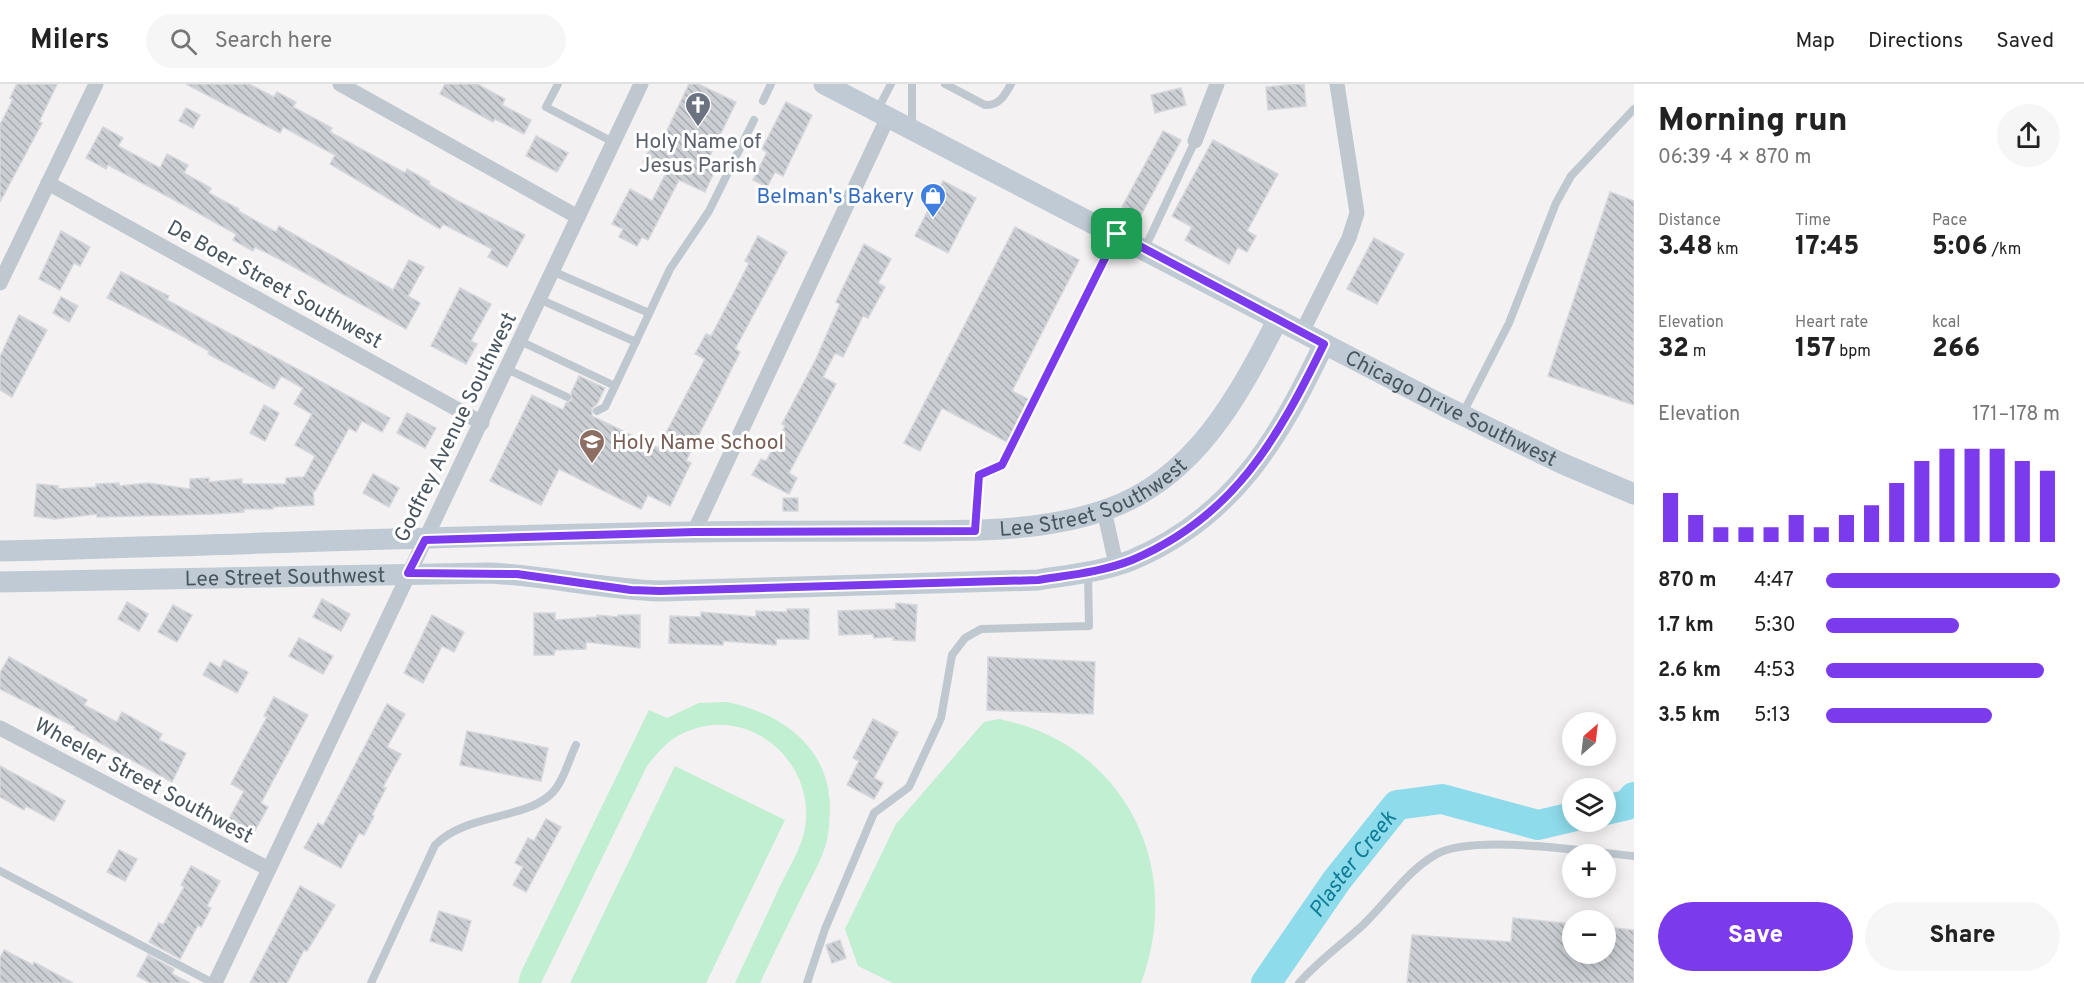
<!DOCTYPE html>
<meta charset="utf-8">
<style>
:root{--surface:#fff;--page:#f6f6f6;--text:#222;--muted:#767676;--line:#e0e0e0;--accent:#7c3aed}
body{margin:0;font-family:Overpass,sans-serif;background:var(--page);color:var(--text);height:100vh;display:flex;flex-direction:column;font-size:22px;white-space:nowrap}
*{box-sizing:border-box;margin:0}
p{font-size:20px;color:var(--muted)}
.icon{flex:none;width:33px;height:33px;fill:none;stroke:currentColor;stroke-width:2;stroke-linecap:round;stroke-linejoin:round}
.map{position:relative;flex:1;overflow:hidden}
.details{display:flex;flex-direction:column;background:var(--surface);width:450px}
.details>*{flex:none}
.needle{width:39px;rotate:28deg}
.tools{position:absolute;left:1562px;top:628px;display:grid;gap:12px}
.tools a{display:grid;place-items:center;width:54px;height:54px;border-radius:50%;background:var(--surface);box-shadow:0 3px 15px #0003;font-size:30px}
.pin{position:absolute;display:grid;place-items:center;width:51px;height:51px;color:#fff;margin:-26px;border-radius:12px;box-shadow:0 3px 9px #0006}
.round{display:grid;place-items:center;flex:none;width:63px;height:63px;border-radius:32px;background:var(--page)}
.headline{display:flex;align-items:center;justify-content:space-between;height:102px;padding:0 24px}
h1{font-size:33px;font-weight:800;line-height:45px}
.metrics{display:grid;grid-template-columns:repeat(3,1fr);gap:9px;height:102px;padding:6px 24px}
.metrics div{display:grid;align-content:center}
.metrics b{font-size:26px;font-weight:800}
.metrics small{font-size:16px;font-weight:400}
.metrics p{font-size:16px}
.chart{height:168px;padding:12px 24px}
.chart p{display:flex;justify-content:space-between}
.chart svg{width:100%;height:108px;margin-top:6px;stroke:var(--accent);stroke-width:6}
.cta{display:flex;gap:12px;margin-top:auto;padding:12px 24px}
.cta a{flex:1;height:69px;border-radius:36px;background:var(--accent);color:#fff;font-size:24px;font-weight:800;line-height:69px;text-align:center}
.cta a+a{background:var(--page);color:var(--text)}
ul{padding:0 24px;list-style:none;font-size:20px}
li{display:grid;grid-template-columns:96px 72px 1fr;align-items:center;height:45px}
li i{height:15px;border-radius:8px;background:var(--accent)}
header{display:flex;align-items:center;gap:36px;box-sizing:border-box;height:84px;padding:0 30px;background:var(--surface);border-bottom:2px solid var(--line)}
header strong{font-size:28px}
nav{display:flex;gap:33px;margin-inline-start:auto;font-size:21px}
.search{width:420px;height:54px;background:var(--page);display:flex;align-items:center;gap:15px;box-sizing:border-box;padding:0 21px;border-radius:33px;color:var(--muted);font-size:22px}
main{display:flex;flex:1;min-height:0}
.map>svg:first-child{display:block}
.garden{fill:#c0efd1}
.lines{fill:none;stroke-linecap:round;stroke-linejoin:round}
.river{stroke:#8edbec;stroke-width:30}
.building{fill:url(#building-back-hatch);stroke:#d5d7dc;stroke-width:1.5}
.lane{stroke:#bfc8cf;stroke-width:8}
.street{stroke:#bfc8cf;stroke-width:15}
.secondary{stroke:#bfcad4;stroke-width:21}
.route-casing{stroke:#fff;stroke-width:12}
.route{stroke:#7c3aed;stroke-width:8}
.labels{text-anchor:middle;stroke-width:6;stroke-linejoin:round;paint-order:stroke}
.worship-label{font-size:21px;fill:#5b616d;stroke:#fff}
.shop-label{font-size:21px;fill:#366cbe;stroke:#fff;text-anchor:end}
.street-label{font-size:21px;fill:#48555e;stroke:#fff}
.education-label{font-size:21px;fill:#785e54;stroke:#fff;text-anchor:start}
.water-label{font-size:22px;font-style:italic;fill:#0e7d95;stroke:#fff}
</style>
<header>
<strong>Milers</strong>
<div class="search"><svg class="icon" aria-label="search" viewBox="0 0 24 24"><circle cx="10" cy="10" r="6"/><path d="M15 15l6 6"/></svg>Search here</div>
<nav><a>Map</a><a>Directions</a><a>Saved</a></nav>
</header>
<main>
<div class="map">
<svg width="1634" height="899" viewBox="0 0 1634 899">
<defs>
<pattern id="building-back-hatch" width="6" height="6" patternUnits="userSpaceOnUse" patternTransform="scale(1.5)"><rect width="6" height="6" fill="#cbced3"/><path d="M-1 5l2 2M0 0l6 6M5-1l2 2" fill="none" stroke="#a7aaae"/></pattern>
</defs>
<rect width="100%" height="100%" fill="#f3f1f1"/>
<g class="garden">
<path d="M 727,618 C 783,630 831,664 830,727 C 829,739 829,752 825,763 C 820,779 811,794 804,808 C 789,839 774,869 760,899 L 735,899 C 750,866 766,833 781,800 C 791,780 804,760 806,737 C 811,668 738,616 676,653 C 664,660 655,672 647,682 L 541,899 L 518,899 L 521,888 L 649,626 L 667,634 L 699,619 Z"/>
<path d="M 999,635 C 1124,660 1185,782 1141,899 L 893,899 L 858,882 L 845,845 L 896,740 L 984,638 Z"/>
<path d="M 675,682 L 785,736 L 706,899 L 570,899 Z"/>
</g>
<g class="lines">
<g class="river">
<path d="M 1605,726 L 1627,721 L 1634,713"/>
<path id="s1" d="M 1266,899 L 1337,796 L 1397,721 L 1442,715 L 1538,741 L 1572,733"/>
</g>
</g>
<g class="building">
<path d="M 17,0 L 57,0 L 39,38 L 42,39 L 0,118 L 0,41 L 13,15 L 10,14 Z"/>
<path d="M 186,0 L 249,0 L 274,13 L 277,8 L 296,18 L 293,23 L 332,44 L 330,48 L 405,89 L 407,85 L 430,98 L 428,100 L 456,116 L 525,151 L 507,183 L 488,173 L 492,165 L 443,140 L 440,145 L 330,80 L 335,71 L 283,43 L 280,49 Z"/>
<path d="M 445,0 L 477,0 L 505,15 L 502,21 L 531,36 L 524,50 L 495,35 L 493,38 L 440,10 Z"/>
<path d="M 689,0 L 698,0 L 736,18 L 707,78 L 717,82 L 705,108 L 679,96 L 648,156 L 642,153 L 637,162 L 619,153 L 623,145 L 612,140 L 630,105 L 652,117 L 666,89 L 643,78 L 656,52 L 663,55 Z"/>
<path d="M 1296,0 L 1304,0 L 1306,22 L 1268,26 L 1266,3 Z"/>
<path d="M 1181,4 L 1186,21 L 1155,29 L 1151,11 Z"/>
<path d="M 786,18 L 812,31 L 783,92 L 775,88 L 767,103 L 753,96 L 767,68 L 762,65 Z"/>
<path d="M 186,24 L 200,31 L 193,44 L 179,37 Z"/>
<path d="M 103,43 L 123,54 L 118,62 L 160,84 L 167,70 L 188,81 L 184,89 L 211,104 L 209,109 L 239,125 L 238,127 L 276,148 L 279,142 L 393,206 L 409,176 L 424,183 L 408,212 L 420,219 L 406,245 L 285,178 L 255,163 L 253,167 L 233,156 L 236,150 L 180,119 L 108,81 L 106,85 L 86,74 Z"/>
<path d="M 1163,47 L 1181,56 L 1140,133 L 1122,123 Z"/>
<path d="M 536,52 L 568,69 L 557,88 L 526,72 Z"/>
<path d="M 1213,56 L 1278,90 L 1247,147 L 1256,152 L 1247,168 L 1238,163 L 1229,180 L 1185,156 L 1192,143 L 1172,132 Z"/>
<path d="M 943,97 L 976,114 L 948,169 L 915,152 Z"/>
<path d="M 1610,108 L 1634,117 L 1634,321 L 1548,292 Z"/>
<path d="M 1015,143 L 1079,176 L 1012,307 L 1028,315 L 1007,358 L 942,324 L 920,367 L 904,359 Z"/>
<path d="M 61,147 L 90,163 L 80,182 L 74,179 L 60,206 L 39,195 Z"/>
<path d="M 758,152 L 787,168 L 735,265 L 740,268 L 686,377 L 691,379 L 670,422 L 648,411 L 641,425 L 559,385 L 541,421 L 490,397 L 532,311 L 563,326 L 566,319 L 572,316 L 571,309 L 579,292 L 605,304 L 597,320 L 592,324 L 592,332 L 658,364 L 705,275 L 695,270 L 706,250 L 711,252 L 729,218 L 749,179 L 745,177 Z"/>
<path d="M 1374,154 L 1404,170 L 1377,220 L 1347,205 Z"/>
<path d="M 864,160 L 891,175 L 878,199 L 885,203 L 868,234 L 863,232 L 843,273 L 835,269 L 823,293 L 836,300 L 789,389 L 797,394 L 789,410 L 752,391 L 761,375 L 766,377 L 785,342 L 782,340 L 816,275 L 840,220 L 836,218 Z"/>
<path d="M 121,188 L 169,212 L 167,216 L 212,240 L 390,334 L 382,348 L 362,337 L 356,348 L 349,344 L 315,407 L 313,406 L 314,421 L 273,423 L 273,425 L 244,425 L 244,428 L 212,430 L 97,433 L 97,430 L 55,435 L 34,432 L 37,400 L 58,402 L 58,405 L 96,403 L 96,400 L 119,399 L 119,402 L 148,399 L 190,405 L 190,395 L 209,394 L 209,398 L 242,395 L 242,400 L 286,400 L 286,394 L 304,393 L 315,372 L 295,361 L 312,330 L 294,320 L 303,304 L 281,292 L 274,305 L 208,270 L 209,267 L 175,248 L 107,214 Z"/>
<path d="M 460,204 L 491,220 L 471,257 L 477,260 L 466,280 L 431,262 Z"/>
<path d="M 61,213 L 78,222 L 69,238 L 53,229 Z"/>
<path d="M 19,231 L 47,246 L 12,313 L 0,306 L 0,273 Z"/>
<path d="M 264,321 L 279,329 L 265,357 L 250,349 Z"/>
<path d="M 407,329 L 436,344 L 425,364 L 397,349 Z"/>
<path d="M 373,390 L 399,404 L 389,423 L 363,409 Z"/>
<rect x="783" y="414" width="15" height="13"/>
<path d="M 322,515 L 350,530 L 341,547 L 313,533 Z"/>
<path d="M 127,518 L 148,530 L 139,547 L 118,535 Z"/>
<path d="M 896,519 L 917,521 L 915,557 L 893,556 L 894,553 L 874,554 L 873,550 L 839,551 L 838,527 L 896,525 Z"/>
<path d="M 173,521 L 192,531 L 177,558 L 158,548 Z"/>
<path d="M 787,525 L 809,525 L 809,555 L 776,555 L 776,561 L 723,557 L 723,561 L 669,559 L 670,532 L 701,533 L 701,528 L 756,533 L 756,527 L 787,528 Z"/>
<path d="M 534,529 L 555,529 L 555,536 L 597,533 L 597,531 L 618,533 L 618,531 L 640,531 L 640,564 L 586,558 L 586,565 L 555,566 L 554,571 L 534,571 Z"/>
<path d="M 432,531 L 464,548 L 454,568 L 442,562 L 423,599 L 404,589 Z"/>
<path d="M 299,554 L 333,572 L 323,590 L 289,572 Z"/>
<path d="M 9,573 L 87,616 L 84,621 L 117,638 L 122,628 L 162,650 L 159,656 L 186,669 L 172,698 L 74,645 L 75,643 L 0,605 L 0,589 Z"/>
<path d="M 988,573 L 1095,578 L 1093,630 L 987,626 Z"/>
<path d="M 224,576 L 248,588 L 237,609 L 203,591 L 210,578 L 220,584 Z"/>
<path d="M 274,613 L 308,631 L 261,719 L 268,723 L 253,750 L 228,737 L 244,707 L 231,700 L 267,633 L 264,632 Z"/>
<path d="M 387,620 L 405,630 L 387,663 L 401,670 L 383,703 L 386,704 L 372,731 L 374,732 L 364,751 L 359,749 L 341,784 L 304,764 L 318,739 L 323,742 Z"/>
<path d="M 873,635 L 898,648 L 874,694 L 883,699 L 874,715 L 847,701 L 859,677 L 853,674 Z"/>
<path d="M 467,647 L 548,664 L 541,697 L 460,681 Z"/>
<path d="M 0,682 L 65,717 L 54,737 L 26,722 L 24,726 L 0,713 Z"/>
<path d="M 546,735 L 561,743 L 526,808 L 513,801 L 523,783 L 515,779 L 528,754 L 534,757 Z"/>
<path d="M 119,766 L 137,775 L 125,797 L 107,788 Z"/>
<path d="M 191,782 L 220,797 L 207,822 L 211,824 L 201,843 L 198,841 L 180,875 L 149,858 L 159,839 L 163,841 L 184,803 L 181,801 Z"/>
<path d="M 300,802 L 335,821 L 307,867 L 304,866 L 287,899 L 250,899 Z"/>
<path d="M 439,827 L 471,837 L 462,867 L 430,857 Z"/>
<path d="M 1513,834 L 1572,840 L 1572,870 L 1605,870 L 1605,843 L 1634,846 L 1634,899 L 1407,899 L 1412,851 L 1511,858 Z"/>
<path d="M 840,856 L 846,874 L 832,879 L 826,861 Z"/>
<path d="M 4,866 L 33,881 L 34,878 L 73,899 L 0,899 L 0,874 Z"/>
<path d="M 148,871 L 174,885 L 172,890 L 190,899 L 150,899 L 137,892 Z"/>
</g>
<g class="lines">
<g class="lane">
<path d="M 558,0 L 546,23 L 613,58"/>
<path d="M 912,0 L 912,43"/>
<path d="M 945,0 L 985,21 C 999,22 1005,11 1011,0"/>
<path d="M 763,17 L 771,0"/>
<path d="M 878,25 L 891,0"/>
<path d="M 1145,164 L 1195,57"/>
<path d="M 552,187 L 649,229"/>
<path d="M 539,215 L 636,258"/>
<path d="M 520,257 L 615,302 L 670,185 L 709,127 L 754,36"/>
<path d="M 507,285 L 567,313"/>
<path d="M 597,327 L 605,323 L 615,302"/>
<path d="M 1463,329 L 1509,239 L 1556,119 L 1571,92 L 1634,25"/>
<path d="M 976,445 L 979,391 L 1002,382 L 1115,154"/>
<path d="M 0,787 L 213,899"/>
<path d="M 371,899 L 435,761 C 467,729 524,736 551,710 C 563,699 569,675 576,661"/>
<path d="M 807,899 L 825,845 L 874,729 L 909,703 L 941,634 L 952,571 L 965,554 L 981,545 L 1089,542 L 1088,490"/>
<path d="M 1299,899 C 1318,877 1341,861 1363,841 C 1387,818 1406,788 1435,771 C 1471,749 1589,768 1634,772"/>
</g>
<g class="street">
<path d="M 340,0 L 578,133"/>
<path d="M 1195,57 L 1217,0"/>
<path d="M 48,99 L 482,339"/>
<path d="M 0,199 L 96,0"/>
<path d="M 1302,248 L 1349,154 L 1357,129 L 1337,0"/>
<path d="M 1104,426 L 1116,480"/>
<path d="M 694,448 L 888,33"/>
<path d="M 0,644 L 269,785"/>
<path d="M 215,899 L 641,0"/>
</g>
<g class="secondary">
<path id="s2" d="M 824,0 L 1444,322 L 1561,379 L 1634,410"/>
<path id="s3" d="M 0,467 C 232,461 464,451 696,448 C 765,447 834,447 903,447 C 970,447 1043,448 1108,425 C 1195,394 1238,313 1278,235"/>
<path id="s4" d="M 0,498 L 490,489 C 547,492 603,505 660,507 L 1038,496 C 1069,491 1102,488 1132,476 C 1234,433 1279,354 1324,260"/>
</g>
</g>
<g class="lines">
<defs>
<path id="route" d="M 1117,150 L 1324,260 C 1278,354 1234,433 1132,476 C 1102,488 1069,491 1038,496 L 660,507 L 631,506 L 517,490 L 408,489 L 425,456 L 694,448 L 975,447 L 979,391 L 1002,381 Z"/>
</defs>
<use href="#route" class="route-casing"/>
<use href="#route" class="route"/>
</g>
<defs>
<symbol id="church-pin" viewBox="-11 -11 22 30"><path d="M0 17L-7.5 6A9.5 9.5 0 1 1 7.5 6Z" fill="#6b7280" stroke="#fff"/><path d="M-1.2-6h2.4v3.5h3.3v2.4h-3.3V6h-2.4V-.1h-3.3v-2.4h3.3Z" fill="#fff"/></symbol>
<symbol id="shop-pin" viewBox="-11 -11 22 30"><path d="M0 17L-7.5 6A9.5 9.5 0 1 1 7.5 6Z" fill="#3f7fe0" stroke="#fff"/><path d="M-5-2.5h2.3a2.7 3.5 0 0 1 5.4 0H5L5.5 6h-11ZM-1.5-2.5h3a1.5 2.3 0 0 0-3 0Z" fill="#fff"/></symbol>
<symbol id="school-pin" viewBox="-11 -11 22 30"><path d="M0 17L-7.5 6A9.5 9.5 0 1 1 7.5 6Z" fill="#8d6e63" stroke="#fff"/><path d="M0-5L7-2L0 1L-7-2ZM-4 1L0 2.5L4 1V4Q0 6-4 4Z" fill="#fff"/></symbol>
</defs>
<g fill-rule="evenodd">
<use href="#church-pin" x="683" y="6" width="30" height="40"/>
<use href="#shop-pin" x="918" y="97" width="30" height="40"/>
<use href="#school-pin" x="577" y="343" width="30" height="40"/>
</g>
<g class="labels">
<g class="worship-label">
<text x="698" y="64">Holy Name of<tspan x="698" dy="24">Jesus Parish</tspan></text>
</g>
<g class="shop-label">
<text x="914" y="119">Belman's Bakery</text>
</g>
<g class="street-label">
<text transform="translate(275 200) rotate(29)" y="7">De Boer Street Southwest</text>
<text dy="7" stroke="none"><textPath href="#s2" startOffset="706">Chicago Drive Southwest</textPath></text>
<text transform="translate(455 343) rotate(-64)" y="7">Godfrey Avenue Southwest</text>
<text dy="7" stroke="none"><textPath href="#s3" startOffset="1100">Lee Street Southwest</textPath></text>
<text dy="7" stroke="none"><textPath href="#s4" startOffset="285">Lee Street Southwest</textPath></text>
<text transform="translate(144 696) rotate(28)" y="7">Wheeler Street Southwest</text>
</g>
<g class="education-label">
<text x="612" y="365">Holy Name School</text>
</g>
<g class="water-label">
<text dy="8" stroke="none"><textPath href="#s1" startOffset="147">Plaster Creek</textPath></text>
</g>
</g>
</svg>
<div class="tools">
<a><svg class="needle" viewBox="-14 -14 28 28"><path d="M0-13l5 13h-10z" fill="#e53935"/><path d="M0 13l5-13h-10z" fill="#767676"/></svg></a>
<a><svg class="icon" aria-label="layers" viewBox="0 0 24 24"><path d="M12 4l9 5-9 5-9-5zM3 14l9 5 9-5"/></svg></a>
<a>+</a>
<a>−</a>
</div>
<div class="pin" style="left:1117px;top:150px;background:#1e9e55"><svg class="icon" aria-label="arrive" viewBox="0 0 24 24"><path d="M6 21V4h12l-3 4 3 4H6"/></svg></div>
</div>
<section class="details">
<div class="headline"><div><h1>Morning run</h1><p>06:39 · 4 × 870 m</p></div><a class="round"><svg class="icon" aria-label="share" viewBox="0 0 24 24"><path d="M12 15V3M7 8l5-5 5 5M5 13v7h14v-7"/></svg></a></div>
<div class="metrics">
<div><p>Distance</p><b>3.48<small> km</small></b></div>
<div><p>Time</p><b>17:45</b></div>
<div><p>Pace</p><b>5:06<small> /km</small></b></div>
</div>
<div class="metrics">
<div><p>Elevation</p><b>32<small> m</small></b></div>
<div><p>Heart rate</p><b>157<small> bpm</small></b></div>
<div><p>kcal</p><b>266</b></div>
</div>
<div class="chart"><p><span>Elevation</span>171–178 m</p>
<svg viewBox="0 0 160 44" preserveAspectRatio="none"><path d="M5 44V24M15 44V33M25 44V38M35 44V38M45 44V38M55 44V33M65 44V38M75 44V33M85 44V29M95 44V20M105 44V11M115 44V6M125 44V6M135 44V6M145 44V11M155 44V15"/></svg>
</div>
<ul>
<li><b>870 m</b>4:47<i style="width:100%"></i></li>
<li><b>1.7 km</b>5:30<i style="width:57%"></i></li>
<li><b>2.6 km</b>4:53<i style="width:93%"></i></li>
<li><b>3.5 km</b>5:13<i style="width:71%"></i></li>
</ul>
<div class="cta"><a>Save</a><a>Share</a></div>
</section>
</main>
